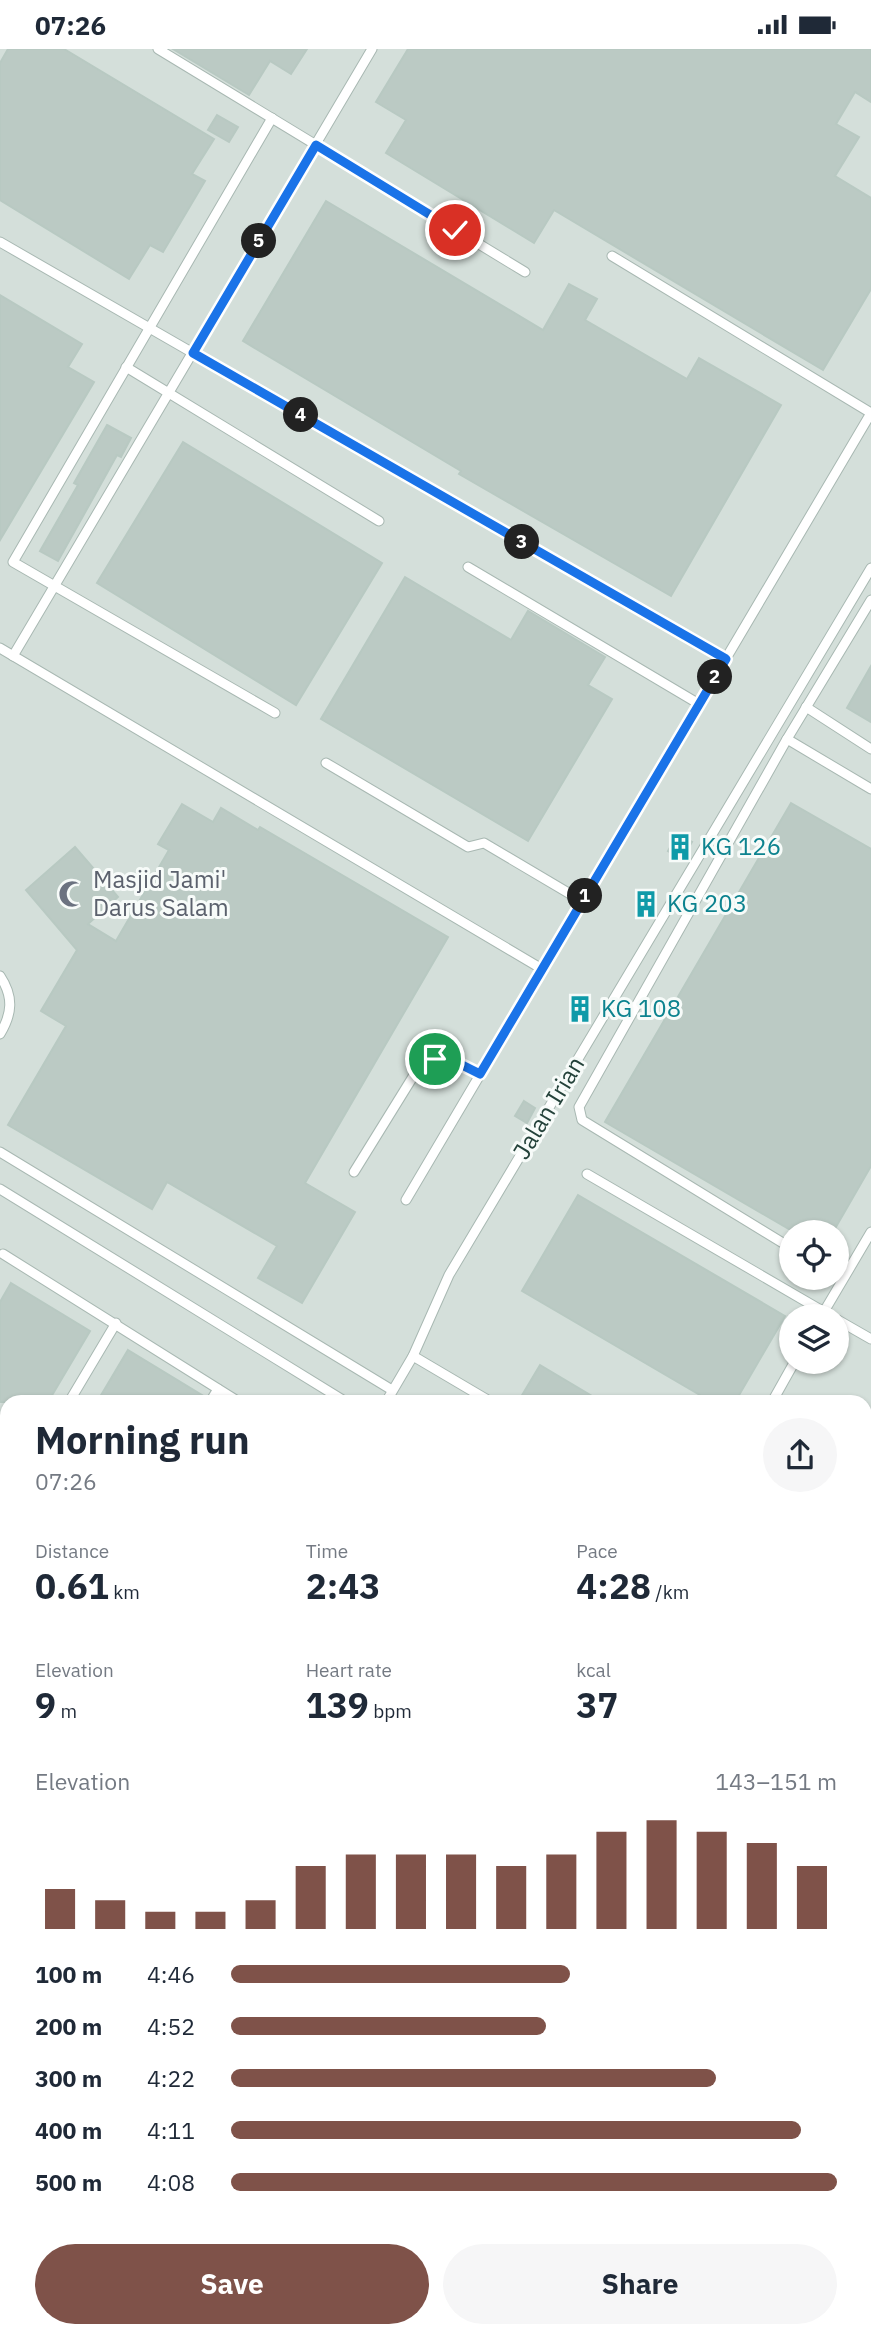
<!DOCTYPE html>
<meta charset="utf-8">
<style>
:root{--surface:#fff;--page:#f6f6f7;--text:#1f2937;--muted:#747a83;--accent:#7f5249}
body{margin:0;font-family:"IBM Plex Sans",sans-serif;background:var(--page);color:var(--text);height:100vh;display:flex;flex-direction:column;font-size:26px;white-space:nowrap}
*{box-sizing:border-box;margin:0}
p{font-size:23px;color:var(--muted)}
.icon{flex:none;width:38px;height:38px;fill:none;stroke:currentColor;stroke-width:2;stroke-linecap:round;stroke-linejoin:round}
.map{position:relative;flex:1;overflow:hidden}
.drawer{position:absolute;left:0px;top:1346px;width:872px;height:943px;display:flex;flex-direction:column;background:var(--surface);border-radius:21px 21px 0 0;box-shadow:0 2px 5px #0004}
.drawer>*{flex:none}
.buttons{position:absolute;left:779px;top:1171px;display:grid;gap:14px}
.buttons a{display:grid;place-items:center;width:70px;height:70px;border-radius:50%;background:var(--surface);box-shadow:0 2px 5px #0004;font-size:35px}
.pin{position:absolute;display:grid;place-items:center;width:60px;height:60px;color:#fff;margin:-30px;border:4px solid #fff;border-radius:50%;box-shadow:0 2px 7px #0007}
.km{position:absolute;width:35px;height:35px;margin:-18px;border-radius:50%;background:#222;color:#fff;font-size:19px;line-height:35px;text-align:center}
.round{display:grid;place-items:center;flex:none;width:74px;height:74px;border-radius:37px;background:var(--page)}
.summary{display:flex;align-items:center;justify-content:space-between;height:119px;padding:0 35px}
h1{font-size:38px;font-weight:700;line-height:52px}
.stats{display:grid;grid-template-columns:repeat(3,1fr);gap:10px;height:119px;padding:7px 35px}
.stats div{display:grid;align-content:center}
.stats b{font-size:35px;font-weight:700}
.stats small{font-size:19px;font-weight:400}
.stats p{font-size:19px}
.chart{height:196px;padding:14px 35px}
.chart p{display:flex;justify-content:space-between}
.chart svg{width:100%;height:126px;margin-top:7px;stroke:var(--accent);stroke-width:6}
.cta{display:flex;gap:14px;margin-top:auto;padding:14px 35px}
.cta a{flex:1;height:80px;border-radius:42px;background:var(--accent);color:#fff;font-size:28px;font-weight:700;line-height:80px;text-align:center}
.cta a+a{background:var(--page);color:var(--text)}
ul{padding:0 35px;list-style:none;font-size:23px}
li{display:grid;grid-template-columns:112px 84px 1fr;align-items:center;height:52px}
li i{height:18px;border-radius:9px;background:var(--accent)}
.status{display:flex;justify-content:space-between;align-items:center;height:49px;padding:0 35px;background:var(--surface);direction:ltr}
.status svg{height:19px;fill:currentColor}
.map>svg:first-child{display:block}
.built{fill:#d4dfda;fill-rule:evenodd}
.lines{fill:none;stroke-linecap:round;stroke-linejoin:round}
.stream{stroke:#8ec9d4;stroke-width:5}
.building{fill:#bbcac4;stroke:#b8c9c2;stroke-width:2}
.lane-casing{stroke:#a8b8b2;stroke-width:11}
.highway-casing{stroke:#c2cac8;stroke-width:24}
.path{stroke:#86b3a5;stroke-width:2.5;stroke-dasharray:3.5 5;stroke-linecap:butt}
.lane{stroke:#fff;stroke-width:9}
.highway{stroke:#2f6f62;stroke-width:21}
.route-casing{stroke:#fff;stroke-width:14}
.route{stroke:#1a73e8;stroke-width:9}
.labels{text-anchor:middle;stroke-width:6;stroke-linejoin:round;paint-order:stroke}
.culture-label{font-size:24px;fill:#0d838f;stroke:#f7fbf9;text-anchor:start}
.worship-label{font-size:24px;fill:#5b616d;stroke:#f7fbf9;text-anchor:start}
.street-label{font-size:24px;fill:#24423a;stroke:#f7fbf9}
</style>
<div class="status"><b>07:26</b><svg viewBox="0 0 49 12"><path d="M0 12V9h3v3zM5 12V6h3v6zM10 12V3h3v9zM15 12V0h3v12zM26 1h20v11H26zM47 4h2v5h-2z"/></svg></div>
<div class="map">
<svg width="871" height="2288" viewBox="0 0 871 2288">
<rect width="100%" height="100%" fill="#e6efeb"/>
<path class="built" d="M 0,0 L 871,0 L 871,2076 L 865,2095 L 864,1353 L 7,1353 L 7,2157 L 0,2157 ZM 791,1183 L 836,1183 L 836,1228 L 791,1228 ZM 791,1267 L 836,1267 L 836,1312 L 791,1312 Z"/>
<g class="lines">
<path class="stream" d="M 869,2095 L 871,2089"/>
</g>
<g class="building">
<path d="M 8,0 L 64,0 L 214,90 L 192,125 L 205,132 L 163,203 L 150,196 L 129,230 L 0,151 L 0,14 Z"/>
<path d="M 173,0 L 307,0 L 291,25 L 270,12 L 249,46 Z"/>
<path d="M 408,0 L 871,0 L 871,53 L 855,43 L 836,75 L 859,88 L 835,127 L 871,149 L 871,240 L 823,321 L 554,161 L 534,194 L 386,104 L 406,71 L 376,53 Z"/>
<path d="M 217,66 L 238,78 L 229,93 L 208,81 Z"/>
<path d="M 326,152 L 543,281 L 569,235 L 597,250 L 585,271 L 687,330 L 699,309 L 781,356 L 671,547 L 459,425 L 461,422 L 243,292 Z"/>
<path d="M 0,246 L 82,295 L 68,318 L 94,333 L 0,491 Z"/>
<path d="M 107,376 L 131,389 L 121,408 L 117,406 L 58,512 L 40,502 L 78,436 L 74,434 Z"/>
<path d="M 183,393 L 382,514 L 296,656 L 97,534 Z"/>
<path d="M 405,528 L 511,591 L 528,562 L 605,608 L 588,636 L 612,650 L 528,792 L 321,670 Z"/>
<path d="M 871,617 L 871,673 L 847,659 Z"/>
<path d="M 791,754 L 871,800 L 871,1117 L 833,1183 L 794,1183 L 605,1073 Z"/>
<path d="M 182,755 L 213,773 L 221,759 L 258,781 L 260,778 L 448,888 L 305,1134 L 355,1163 L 302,1254 L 258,1229 L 277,1197 L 167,1133 L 152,1160 L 8,1076 L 66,977 L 41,962 L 77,901 L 26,841 L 75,798 L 118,848 L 88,875 L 116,892 L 169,801 L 158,795 Z"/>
<path d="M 677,785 L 692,793 L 682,810 L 668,802 Z"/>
<path d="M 524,1052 L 535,1059 L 527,1074 L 515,1067 Z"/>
<path d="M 578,1146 L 785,1267 L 735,1353 L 712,1353 L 522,1242 Z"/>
<path d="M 11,1234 L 90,1282 L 48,1353 L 0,1353 L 0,1253 Z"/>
<path d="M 128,1301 L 205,1348 L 203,1353 L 97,1353 Z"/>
<path d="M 540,1316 L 602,1353 L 518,1353 Z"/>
</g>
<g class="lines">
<defs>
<g id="lane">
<path d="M 158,0 L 525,223"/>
<path d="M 272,69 L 13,513 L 275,664"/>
<path d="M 0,193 L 725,610"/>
<path d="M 612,207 L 871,364"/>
<path d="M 126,318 L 379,472"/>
<path d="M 468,518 L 699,655"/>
<path d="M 0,599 L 542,920"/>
<path d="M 13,607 L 372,0"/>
<path d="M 806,658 L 871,700"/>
<path d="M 787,690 L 871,740"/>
<path d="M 326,714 L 468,798 L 484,794 L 582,852"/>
<path d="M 0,927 C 14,948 12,965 0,985"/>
<path d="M 0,1103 L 392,1341"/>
<path d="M 354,1123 L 414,1026 C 439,1001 452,1011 480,1025"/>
<path d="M 587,1125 L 831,1267"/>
<path d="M 0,1140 L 346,1353"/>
<path d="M 406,1151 L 871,364"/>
<path d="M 791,1199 L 582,1071 L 579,1058 L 787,690 L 871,551"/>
<path d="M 3,1205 L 239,1353"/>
<path d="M 822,1266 L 871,1183"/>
<path d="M 836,1270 L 871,1290"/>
<path d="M 413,1307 L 491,1353"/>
<path d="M 69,1353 L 116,1274"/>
<path d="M 210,1353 L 218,1340"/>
<path d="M 386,1353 L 413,1307 L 449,1226 L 871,519"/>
<path d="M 772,1353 L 795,1312"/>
<path d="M 0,1402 L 7,1407"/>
<path d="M 0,1590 L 7,1595"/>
<path d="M 0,1809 L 7,1813"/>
<path d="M 864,1874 L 871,1860"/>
<path d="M 0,1989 L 7,1993"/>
<path d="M 0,2010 L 7,1998"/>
</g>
<g id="highway">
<path d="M 864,2130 L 871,2129"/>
<path d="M 864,2172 L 871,2172"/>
<path d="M 0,2186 L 7,2186"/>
<path d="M 864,2208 L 871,2207"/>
<path d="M 0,2216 L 7,2216"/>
<path d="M 864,2244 L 871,2243"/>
<path d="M 0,2262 L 7,2262"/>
<path d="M 864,2269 L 871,2269"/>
<path d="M 32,2282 L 33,2288"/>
<path d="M 79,2288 L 137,2282"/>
<path d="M 398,2288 L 455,2282"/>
<path d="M 571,2288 L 644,2282"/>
</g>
</defs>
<use href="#lane" class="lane-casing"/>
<use href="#highway" class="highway-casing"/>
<g class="path">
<path d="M 864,1405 L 871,1409"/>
<path d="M 864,1716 L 871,1703"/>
</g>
<use href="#lane" class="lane"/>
<use href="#highway" class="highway"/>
</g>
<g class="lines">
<defs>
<path id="route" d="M 435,1010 L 458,1014 L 480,1025 L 726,610 L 193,304 L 316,96 L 455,181"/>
</defs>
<use href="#route" class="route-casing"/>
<use href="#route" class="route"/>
</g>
<defs>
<symbol id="building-bare" viewBox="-9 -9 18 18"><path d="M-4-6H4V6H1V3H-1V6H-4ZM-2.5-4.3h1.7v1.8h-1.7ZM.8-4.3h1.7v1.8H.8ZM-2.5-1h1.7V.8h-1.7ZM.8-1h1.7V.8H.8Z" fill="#0f9aa8" stroke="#f7fbf9" stroke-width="2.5" paint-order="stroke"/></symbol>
<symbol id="mosque-bare" viewBox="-9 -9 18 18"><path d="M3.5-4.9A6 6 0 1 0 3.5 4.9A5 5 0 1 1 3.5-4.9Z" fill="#6b7280" stroke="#f7fbf9" stroke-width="2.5" paint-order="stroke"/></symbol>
</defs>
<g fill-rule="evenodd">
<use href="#building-bare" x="661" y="779" width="38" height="38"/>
<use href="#mosque-bare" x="53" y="826" width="38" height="38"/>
<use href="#building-bare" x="627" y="836" width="38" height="38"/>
<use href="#building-bare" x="561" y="941" width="38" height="38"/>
</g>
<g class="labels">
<g class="culture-label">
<text x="701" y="806">KG 126</text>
<text x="667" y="863">KG 203</text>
<text x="601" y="968">KG 108</text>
</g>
<g class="worship-label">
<text x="93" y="839">Masjid Jami'<tspan x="93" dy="28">Darus Salam</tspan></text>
</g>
<g class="street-label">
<text transform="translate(549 1059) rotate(-59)" y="8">Jalan Irian</text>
</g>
</g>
</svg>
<div class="buttons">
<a><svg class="icon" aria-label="locate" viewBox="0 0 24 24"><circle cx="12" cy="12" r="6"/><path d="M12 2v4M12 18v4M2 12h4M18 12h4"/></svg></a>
<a><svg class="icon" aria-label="layers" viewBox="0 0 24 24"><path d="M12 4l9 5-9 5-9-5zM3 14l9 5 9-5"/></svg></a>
</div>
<div class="pin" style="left:435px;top:1010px;background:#1e9e55"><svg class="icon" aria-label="arrive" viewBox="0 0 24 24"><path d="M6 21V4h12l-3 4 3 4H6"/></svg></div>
<div class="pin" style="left:455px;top:181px;background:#d93025"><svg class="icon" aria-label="check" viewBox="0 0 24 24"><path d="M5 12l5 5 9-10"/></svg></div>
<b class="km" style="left:585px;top:847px">1</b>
<b class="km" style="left:715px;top:628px">2</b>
<b class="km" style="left:522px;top:493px">3</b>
<b class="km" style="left:301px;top:366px">4</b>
<b class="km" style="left:259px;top:192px">5</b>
<section class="drawer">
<div class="summary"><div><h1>Morning run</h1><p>07:26</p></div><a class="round"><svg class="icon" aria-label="share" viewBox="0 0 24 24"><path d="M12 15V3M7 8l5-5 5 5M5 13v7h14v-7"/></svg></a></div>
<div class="stats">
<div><p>Distance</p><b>0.61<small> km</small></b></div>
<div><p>Time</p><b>2:43</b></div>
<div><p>Pace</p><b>4:28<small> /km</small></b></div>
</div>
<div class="stats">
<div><p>Elevation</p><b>9<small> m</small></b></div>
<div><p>Heart rate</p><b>139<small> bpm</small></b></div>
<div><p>kcal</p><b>37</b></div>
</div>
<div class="chart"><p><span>Elevation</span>143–151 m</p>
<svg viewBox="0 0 160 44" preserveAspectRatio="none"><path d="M5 44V30M15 44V34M25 44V38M35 44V38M45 44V34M55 44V22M65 44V18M75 44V18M85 44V18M95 44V22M105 44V18M115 44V10M125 44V6M135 44V10M145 44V14M155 44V22"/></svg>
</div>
<ul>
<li><b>100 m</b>4:46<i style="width:56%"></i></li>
<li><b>200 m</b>4:52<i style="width:52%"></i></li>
<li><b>300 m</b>4:22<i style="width:80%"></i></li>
<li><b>400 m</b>4:11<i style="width:94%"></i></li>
<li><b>500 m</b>4:08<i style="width:100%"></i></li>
</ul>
<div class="cta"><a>Save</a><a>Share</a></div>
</section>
</div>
